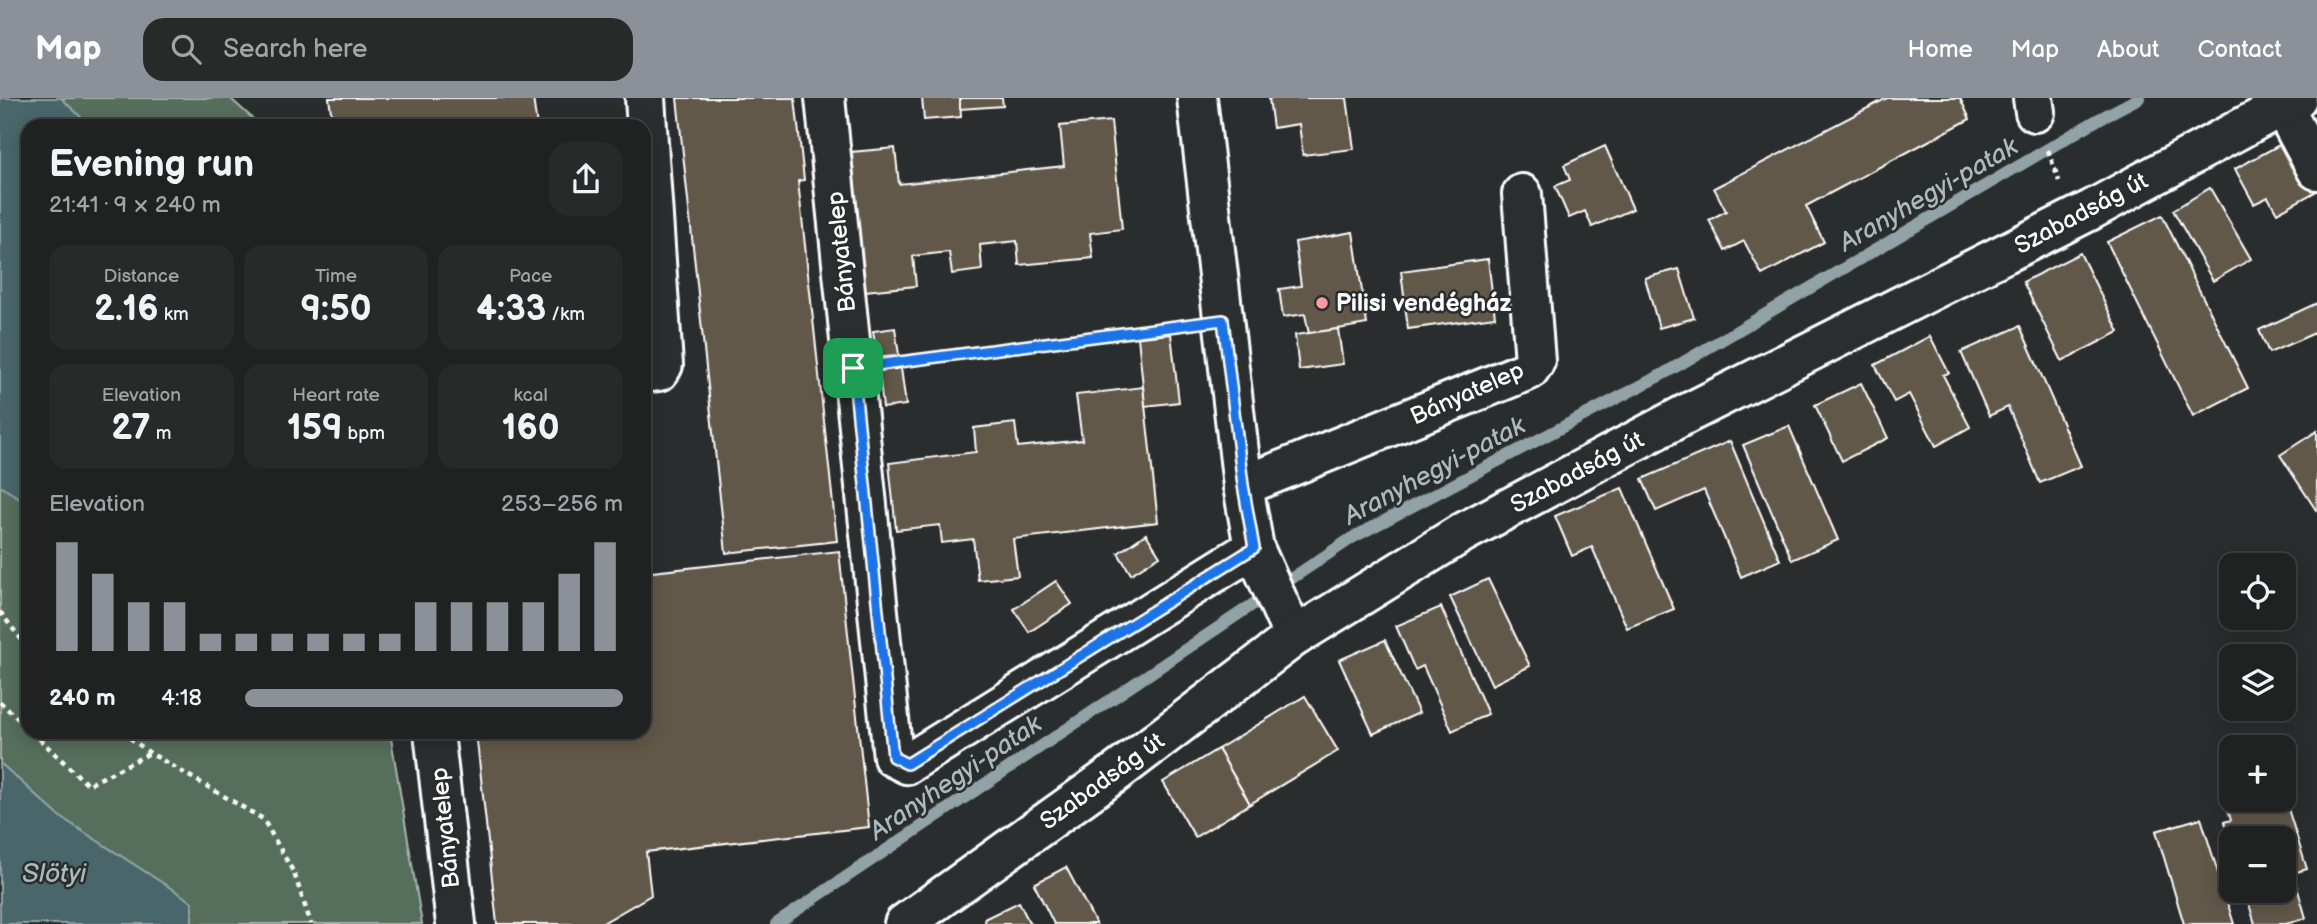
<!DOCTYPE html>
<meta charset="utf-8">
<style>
:root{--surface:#202222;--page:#282a2a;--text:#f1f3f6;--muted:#a2a4a5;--line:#3d3f40;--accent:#8c9099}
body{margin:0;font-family:"Balsamiq Sans",sans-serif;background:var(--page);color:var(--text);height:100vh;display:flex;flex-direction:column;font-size:26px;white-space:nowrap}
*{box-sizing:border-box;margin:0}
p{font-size:23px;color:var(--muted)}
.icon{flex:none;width:38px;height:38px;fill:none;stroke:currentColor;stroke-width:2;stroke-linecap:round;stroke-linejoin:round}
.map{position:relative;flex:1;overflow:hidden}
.drawer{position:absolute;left:21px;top:21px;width:630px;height:620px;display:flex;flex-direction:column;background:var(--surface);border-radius:21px;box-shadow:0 4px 18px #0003,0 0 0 2px var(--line)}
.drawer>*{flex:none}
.buttons{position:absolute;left:2219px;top:455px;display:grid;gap:14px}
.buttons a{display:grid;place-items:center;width:77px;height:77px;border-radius:14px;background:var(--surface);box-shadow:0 4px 18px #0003,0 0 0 2px var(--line);font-size:35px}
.pin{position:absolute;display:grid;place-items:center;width:60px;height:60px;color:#fff;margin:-30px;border-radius:14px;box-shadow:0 4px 10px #0006}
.round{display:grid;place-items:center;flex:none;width:74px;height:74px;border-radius:21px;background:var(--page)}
.overview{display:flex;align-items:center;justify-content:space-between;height:119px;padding:0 28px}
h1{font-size:38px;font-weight:800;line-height:52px}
.figures{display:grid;grid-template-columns:repeat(3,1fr);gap:10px;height:119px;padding:7px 28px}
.figures div{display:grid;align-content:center;border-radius:18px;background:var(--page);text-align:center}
.figures b{font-size:35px;font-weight:800}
.figures small{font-size:19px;font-weight:400}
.figures p{font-size:19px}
.chart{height:196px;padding:14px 28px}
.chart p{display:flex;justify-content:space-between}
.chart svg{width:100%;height:126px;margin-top:7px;stroke:var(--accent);stroke-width:6}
ul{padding:0 28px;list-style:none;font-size:23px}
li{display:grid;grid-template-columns:112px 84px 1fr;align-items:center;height:52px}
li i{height:18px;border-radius:9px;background:var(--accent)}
header{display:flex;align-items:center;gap:42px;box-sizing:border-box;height:98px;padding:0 35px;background:var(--accent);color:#fff}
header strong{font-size:33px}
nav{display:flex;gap:38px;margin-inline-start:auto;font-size:24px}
.search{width:490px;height:63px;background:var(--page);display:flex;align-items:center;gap:18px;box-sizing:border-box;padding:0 24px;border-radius:21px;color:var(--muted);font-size:26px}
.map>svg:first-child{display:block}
.green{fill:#566e5c;stroke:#aab6ae;stroke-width:2}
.water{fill:#48666a;stroke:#91a3a6;stroke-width:2}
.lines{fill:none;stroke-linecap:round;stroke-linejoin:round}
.stream{stroke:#91a3a6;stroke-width:12}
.building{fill:#62594a;stroke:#fff;stroke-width:2}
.minor-casing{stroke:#fff;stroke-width:44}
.path{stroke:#fff;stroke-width:4.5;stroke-dasharray:5 5;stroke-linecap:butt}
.minor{stroke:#2a2d2e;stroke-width:38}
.route-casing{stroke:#fff;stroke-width:14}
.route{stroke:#1a73e8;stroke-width:9}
.poi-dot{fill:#ff9aa2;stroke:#2a2d2e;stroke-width:2.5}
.labels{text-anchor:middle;stroke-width:5;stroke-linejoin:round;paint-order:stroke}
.street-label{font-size:24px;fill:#fff;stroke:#2a2d2e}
.poi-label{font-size:24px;font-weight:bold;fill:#fff;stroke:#2a2d2e;text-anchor:start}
.water-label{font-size:26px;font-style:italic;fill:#adbabc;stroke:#2a2d2e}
</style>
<header>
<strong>Map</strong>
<div class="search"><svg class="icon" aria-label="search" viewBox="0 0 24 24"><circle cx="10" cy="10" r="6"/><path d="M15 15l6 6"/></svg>Search here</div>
<nav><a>Home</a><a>Map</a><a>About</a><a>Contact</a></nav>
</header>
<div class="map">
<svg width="2317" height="826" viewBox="0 0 2317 826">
<rect width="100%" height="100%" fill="#2a2d2e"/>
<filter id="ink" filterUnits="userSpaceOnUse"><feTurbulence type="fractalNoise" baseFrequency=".0143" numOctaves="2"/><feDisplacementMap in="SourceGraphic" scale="14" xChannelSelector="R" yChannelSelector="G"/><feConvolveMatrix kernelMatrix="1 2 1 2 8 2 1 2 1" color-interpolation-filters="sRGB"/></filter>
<g filter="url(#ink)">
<g class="green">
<path d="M 61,0 L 230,0 L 261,28 L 90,28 Z"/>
<path d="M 0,388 L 28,405 L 28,634 L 390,634 L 422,826 L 189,826 L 192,823 L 192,804 L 59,718 L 0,665 Z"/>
</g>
<g class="water">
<path d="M 0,0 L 61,0 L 90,28 L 28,28 L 28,405 L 0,388 Z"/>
<path d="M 0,665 L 59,718 L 192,804 L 192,823 L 189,826 L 0,826 Z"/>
</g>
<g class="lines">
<path class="stream" d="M 776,826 L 1352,440 L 1665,275 L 2099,21 L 2139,0"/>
</g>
<g class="building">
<path d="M 329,0 L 533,0 L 537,28 L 333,28 Z"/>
<path d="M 677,0 L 795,0 L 804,82 L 798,83 L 837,443 L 726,455 Z"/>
<path d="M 922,0 L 960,0 L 961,19 L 924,22 Z"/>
<path d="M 960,0 L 1002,0 L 1003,8 L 960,11 Z"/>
<path d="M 1269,0 L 1347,0 L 1354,51 L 1303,57 L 1299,26 L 1273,30 Z"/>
<path d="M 1887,0 L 1960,0 L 1970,21 L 1806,108 L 1824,144 L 1762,177 L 1744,143 L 1725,153 L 1709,122 L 1726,113 L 1714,90 Z"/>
<path d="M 1111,23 L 1122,131 L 1090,135 L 1093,160 L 1019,167 L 1017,143 L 980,147 L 982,172 L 952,176 L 949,154 L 913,158 L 916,188 L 865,193 L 851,54 L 895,50 L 899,86 L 1064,68 L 1060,28 Z"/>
<path d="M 2292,40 L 2317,85 L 2317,93 L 2277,115 L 2268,99 L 2254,106 L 2235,71 Z"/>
<path d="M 1605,48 L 1633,111 L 1592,129 L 1585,113 L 1569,120 L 1555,88 L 1570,82 L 1564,67 Z"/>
<path d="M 2210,90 L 2251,161 L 2213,183 L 2173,112 Z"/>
<path d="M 2162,117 L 2248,290 L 2193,318 L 2107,144 Z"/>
<path d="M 1353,134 L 1367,226 L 1309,236 L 1305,216 L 1283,219 L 1279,191 L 1301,188 L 1295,144 Z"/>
<path d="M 2080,155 L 2119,234 L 2062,263 L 2023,184 Z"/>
<path d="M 1488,161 L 1495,219 L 1408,231 L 1401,173 Z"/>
<path d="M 1679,171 L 1694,220 L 1659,230 L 1645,180 Z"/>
<path d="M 2317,205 L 2317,234 L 2269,255 L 2259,232 Z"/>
<path d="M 2020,228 L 2081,368 L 2040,385 L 2008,309 L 1989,318 L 1961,254 Z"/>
<path d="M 895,230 L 899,257 L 877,260 L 873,233 Z"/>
<path d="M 1338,231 L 1343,266 L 1299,272 L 1295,237 Z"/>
<path d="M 1171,236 L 1179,304 L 1145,308 L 1138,239 Z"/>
<path d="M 1930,238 L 1949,275 L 1943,277 L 1970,329 L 1936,348 L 1909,296 L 1894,304 L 1875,267 Z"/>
<path d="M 901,270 L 906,307 L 883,310 L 879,273 Z"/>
<path d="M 1861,285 L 1888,340 L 1842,363 L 1815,307 Z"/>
<path d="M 1143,289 L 1158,424 L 1013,441 L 1018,478 L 978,482 L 973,441 L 942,445 L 940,427 L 896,432 L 889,365 L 976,354 L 974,330 L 1015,325 L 1018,349 L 1082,342 L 1076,297 Z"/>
<path d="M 1789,328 L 1838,442 L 1792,462 L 1743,347 Z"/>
<path d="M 2317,333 L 2317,411 L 2316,412 L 2280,357 Z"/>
<path d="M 1730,343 L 1780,462 L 1741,479 L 1704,392 L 1656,413 L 1642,381 Z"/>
<path d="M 1622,390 L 1674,511 L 1627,530 L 1592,449 L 1572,458 L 1555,418 Z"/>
<path d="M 1146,436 L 1160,458 L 1131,476 L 1118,455 Z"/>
<path d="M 839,453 L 869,729 L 646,754 L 651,797 L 601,826 L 497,826 L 476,634 L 644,634 L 644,475 Z"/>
<path d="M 1488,481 L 1530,568 L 1492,587 L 1450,499 Z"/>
<path d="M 1056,483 L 1072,506 L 1029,534 L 1014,511 Z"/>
<path d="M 1441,509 L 1488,616 L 1452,633 L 1423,568 L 1415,572 L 1396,528 Z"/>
<path d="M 1385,542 L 1419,615 L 1373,636 L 1339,562 Z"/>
<path d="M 1305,598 L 1338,653 L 1250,706 L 1218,651 Z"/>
<path d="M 1218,651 L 1250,706 L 1195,739 L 1163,684 Z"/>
<path d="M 2231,696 L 2231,702 L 2284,702 L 2284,698 L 2307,771 L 2293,775 L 2306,820 L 2286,826 L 2255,826 L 2245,793 L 2284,793 L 2284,740 L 2231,740 L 2231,747 L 2224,724 L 2231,722 L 2224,699 Z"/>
<path d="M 2201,720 L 2234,826 L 2184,826 L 2156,733 Z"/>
<path d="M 1066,769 L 1096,826 L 1054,826 L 1034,786 Z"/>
<path d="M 1019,804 L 1030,826 L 986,826 L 984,821 Z"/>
</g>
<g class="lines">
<defs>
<g id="minor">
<path d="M 825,0 L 893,659 L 907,666 L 1254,450"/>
<path d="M 1197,0 L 1243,388 L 1254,450 L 1294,539"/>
<path d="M 2033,0 L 2035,14"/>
<path d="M 2282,7 L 2317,72"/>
<path d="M 644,275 L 659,273 L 663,267 L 645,0"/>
<path d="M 1243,388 L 1529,272 L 1535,263 L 1522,96"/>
<path d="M 434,634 L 456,826"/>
<path d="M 904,826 L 1118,673 L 1294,539 L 1462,435 L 1686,316 L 2091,112 L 2297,0"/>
</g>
</defs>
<use href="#minor" class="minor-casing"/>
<g class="path">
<path d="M 2048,52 L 2059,83"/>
<path d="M 890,265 L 1184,227"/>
<path d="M 0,514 L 28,550"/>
<path d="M 0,604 L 28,630"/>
<path d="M 32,634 L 88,687 L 150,655"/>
<path d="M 122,634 L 150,655 L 263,721 L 294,775 L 311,826"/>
</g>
<use href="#minor" class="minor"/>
</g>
</g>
<g class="lines" filter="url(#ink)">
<defs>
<path id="route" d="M 1223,222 L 1243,387 L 1254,450 L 907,666 L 893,659 L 853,270 Z"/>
</defs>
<use href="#route" class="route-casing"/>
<use href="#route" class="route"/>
</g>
<circle class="poi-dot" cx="1322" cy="205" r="7"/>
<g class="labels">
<g class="street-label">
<text transform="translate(2081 115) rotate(-28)" y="8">Szabadság út</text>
<text transform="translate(841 154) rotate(-96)" y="8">Bányatelep</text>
<text transform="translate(1467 295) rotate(-24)" y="8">Bányatelep</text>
<text transform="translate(1577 374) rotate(-28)" y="8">Szabadság út</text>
<text transform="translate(1102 683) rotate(-36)" y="8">Szabadság út</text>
<text transform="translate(445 730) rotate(-96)" y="8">Bányatelep</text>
</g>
<g class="poi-label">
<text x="1336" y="213">Pilisi vendégház</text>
</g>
<g class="water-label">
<text transform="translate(1928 96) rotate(-30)" y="9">Aranyhegyi-patak</text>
<text transform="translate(1434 372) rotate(-28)" y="9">Aranyhegyi-patak</text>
<text transform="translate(955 679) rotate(-34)" y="9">Aranyhegyi-patak</text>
<text x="54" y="784">Slötyi</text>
</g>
</g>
</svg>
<div class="buttons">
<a><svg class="icon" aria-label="locate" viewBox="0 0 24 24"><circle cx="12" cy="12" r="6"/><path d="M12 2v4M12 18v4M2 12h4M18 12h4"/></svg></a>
<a><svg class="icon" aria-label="layers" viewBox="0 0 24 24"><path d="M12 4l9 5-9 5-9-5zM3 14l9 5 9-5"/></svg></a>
<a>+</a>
<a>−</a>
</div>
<div class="pin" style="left:853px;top:270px;background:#1e9e55"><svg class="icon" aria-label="arrive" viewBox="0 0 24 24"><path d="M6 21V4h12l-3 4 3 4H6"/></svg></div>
<section class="drawer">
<div class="overview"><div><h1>Evening run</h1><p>21:41 · 9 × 240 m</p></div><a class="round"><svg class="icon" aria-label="share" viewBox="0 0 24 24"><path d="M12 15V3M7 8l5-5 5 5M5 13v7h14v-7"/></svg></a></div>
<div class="figures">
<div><p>Distance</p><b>2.16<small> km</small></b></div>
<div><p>Time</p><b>9:50</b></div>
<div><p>Pace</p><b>4:33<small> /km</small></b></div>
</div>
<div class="figures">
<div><p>Elevation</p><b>27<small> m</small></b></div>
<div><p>Heart rate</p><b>159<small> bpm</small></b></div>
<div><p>kcal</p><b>160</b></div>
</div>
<div class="chart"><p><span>Elevation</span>253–256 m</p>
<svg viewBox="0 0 160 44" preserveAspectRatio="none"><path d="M5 44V6M15 44V17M25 44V27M35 44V27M45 44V38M55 44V38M65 44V38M75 44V38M85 44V38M95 44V38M105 44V27M115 44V27M125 44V27M135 44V27M145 44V17M155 44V6"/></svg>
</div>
<ul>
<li><b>240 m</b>4:18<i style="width:100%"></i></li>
</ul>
</section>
</div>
